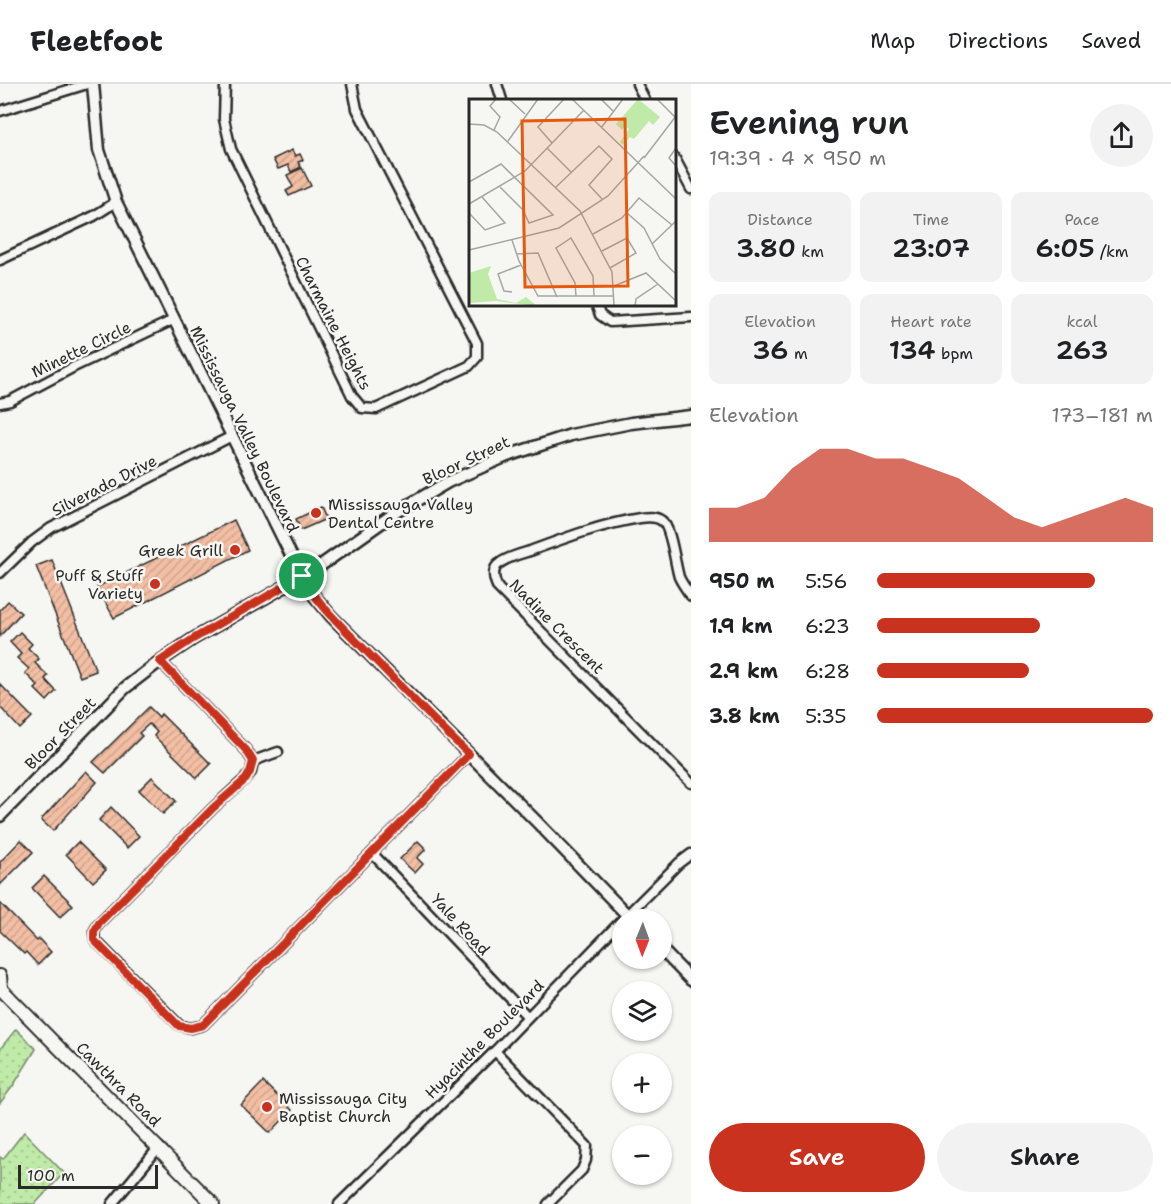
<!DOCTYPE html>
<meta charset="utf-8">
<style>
:root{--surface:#fff;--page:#f2f2f2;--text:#202124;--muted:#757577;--line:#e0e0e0;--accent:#c8321e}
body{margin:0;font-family:"Shantell Sans",sans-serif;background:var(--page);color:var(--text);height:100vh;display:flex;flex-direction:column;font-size:22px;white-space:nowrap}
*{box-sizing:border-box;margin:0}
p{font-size:20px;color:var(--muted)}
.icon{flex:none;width:33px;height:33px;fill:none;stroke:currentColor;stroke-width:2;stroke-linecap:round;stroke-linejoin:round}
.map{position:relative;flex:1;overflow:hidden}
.details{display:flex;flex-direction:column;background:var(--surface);width:480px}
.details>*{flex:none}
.needle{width:39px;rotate:181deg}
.controls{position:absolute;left:612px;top:825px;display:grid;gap:12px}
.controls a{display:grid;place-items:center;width:60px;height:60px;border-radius:50%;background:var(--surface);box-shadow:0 2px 4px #0004;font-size:30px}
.scale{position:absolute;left:18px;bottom:15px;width:140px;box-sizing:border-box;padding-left:6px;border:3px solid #2b2b2b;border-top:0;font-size:16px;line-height:21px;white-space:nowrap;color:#2b2b2b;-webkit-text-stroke:4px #f6f6f2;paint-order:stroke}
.pin{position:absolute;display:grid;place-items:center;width:51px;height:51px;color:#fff;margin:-26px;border:3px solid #fff;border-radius:50%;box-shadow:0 2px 6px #0007}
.round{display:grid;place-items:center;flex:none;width:63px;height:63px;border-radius:32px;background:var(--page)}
.summary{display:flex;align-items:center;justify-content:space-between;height:102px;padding:0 18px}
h1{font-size:33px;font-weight:600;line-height:45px}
.figures{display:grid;grid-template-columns:repeat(3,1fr);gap:9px;height:102px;padding:6px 18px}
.figures div{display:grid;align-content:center;border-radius:12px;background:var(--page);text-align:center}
.figures b{font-size:26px;font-weight:600}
.figures small{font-size:16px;font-weight:400}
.figures p{font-size:16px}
.chart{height:168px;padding:12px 18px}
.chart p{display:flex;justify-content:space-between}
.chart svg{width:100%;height:108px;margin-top:6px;fill:var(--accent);opacity:.7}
.cta{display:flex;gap:12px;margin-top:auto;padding:12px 18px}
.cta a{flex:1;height:69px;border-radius:36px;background:var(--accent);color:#fff;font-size:24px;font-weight:600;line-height:69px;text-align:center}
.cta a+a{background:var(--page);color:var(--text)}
ul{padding:0 18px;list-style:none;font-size:20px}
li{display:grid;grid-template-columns:96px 72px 1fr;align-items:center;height:45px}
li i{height:15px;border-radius:8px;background:var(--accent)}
header{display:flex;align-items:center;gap:36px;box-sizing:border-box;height:84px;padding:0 30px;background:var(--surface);border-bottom:2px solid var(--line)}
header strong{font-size:28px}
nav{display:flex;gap:33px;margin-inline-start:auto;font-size:21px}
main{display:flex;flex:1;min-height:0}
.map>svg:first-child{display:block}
.park{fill:url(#park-dots);stroke:#758a69;stroke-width:1.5}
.building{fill:url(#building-hatch);stroke:#2b2b2b;stroke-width:1.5}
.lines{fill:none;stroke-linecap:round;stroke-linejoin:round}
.minor-casing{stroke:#2b2b2b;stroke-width:13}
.tertiary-casing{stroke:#2b2b2b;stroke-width:15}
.secondary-casing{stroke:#2b2b2b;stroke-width:16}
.minor{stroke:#f6f6f2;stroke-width:8}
.tertiary{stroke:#f6f6f2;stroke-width:10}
.secondary{stroke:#f6f6f2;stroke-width:12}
.route-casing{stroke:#fff;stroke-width:12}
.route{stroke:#c8321e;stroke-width:8}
.poi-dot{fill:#c8321e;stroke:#f6f6f2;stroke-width:2}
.labels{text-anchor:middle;stroke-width:5;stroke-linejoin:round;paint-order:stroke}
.street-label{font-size:16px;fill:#2b2b2b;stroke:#f6f6f2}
.poi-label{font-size:16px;fill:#2b2b2b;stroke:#f6f6f2;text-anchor:start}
.inset-road{fill:none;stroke:#a5a5a2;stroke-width:1.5}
.view{fill:#e8590c;fill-opacity:0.15;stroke:#e8590c;stroke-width:3}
.inset-edge{fill:none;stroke:#2b2b2b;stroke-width:3}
</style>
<header>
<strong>Fleetfoot</strong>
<nav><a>Map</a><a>Directions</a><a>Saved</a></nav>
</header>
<main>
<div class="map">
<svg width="691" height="1120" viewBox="0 0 691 1120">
<defs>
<pattern id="park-dots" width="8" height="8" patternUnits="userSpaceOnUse" patternTransform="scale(1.5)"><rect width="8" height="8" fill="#bfeaa7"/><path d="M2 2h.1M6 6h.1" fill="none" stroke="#a4c990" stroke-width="1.8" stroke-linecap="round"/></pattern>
<pattern id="building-hatch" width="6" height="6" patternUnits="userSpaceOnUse" patternTransform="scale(1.5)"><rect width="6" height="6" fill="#f2bea4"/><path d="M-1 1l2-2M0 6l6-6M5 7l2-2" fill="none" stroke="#d0a38d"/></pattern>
</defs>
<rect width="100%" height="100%" fill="#f6f6f2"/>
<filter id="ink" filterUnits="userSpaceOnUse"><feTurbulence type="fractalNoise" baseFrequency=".0167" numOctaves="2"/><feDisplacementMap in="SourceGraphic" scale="12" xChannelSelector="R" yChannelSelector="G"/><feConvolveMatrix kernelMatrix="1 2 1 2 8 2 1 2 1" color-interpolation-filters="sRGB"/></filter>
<g filter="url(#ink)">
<g class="park">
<path d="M 16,945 L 36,965 L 13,1002 L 0,1019 L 0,965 Z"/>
<path d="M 24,1048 L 64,1089 L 35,1120 L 0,1120 L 0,1073 L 3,1075 Z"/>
</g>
<g class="building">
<path d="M 292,66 L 295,72 L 300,70 L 303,76 L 298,78 L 301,83 L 291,88 L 288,81 L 278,85 L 273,75 Z"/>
<path d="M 302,84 L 311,102 L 289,112 L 286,107 L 293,103 L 287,91 Z"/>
<path d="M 321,423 L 326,435 L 301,446 L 296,435 Z"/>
<path d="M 234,436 L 248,466 L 114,534 L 97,503 Z"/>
<path d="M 52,476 L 96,587 L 80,593 L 36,482 Z"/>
<path d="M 8,517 L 21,529 L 0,552 L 0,526 Z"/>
<path d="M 20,548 L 32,560 L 28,564 L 39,575 L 35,579 L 48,592 L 45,595 L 56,607 L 47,617 L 35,605 L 38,602 L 25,589 L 29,585 L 17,574 L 21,570 L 10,558 Z"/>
<path d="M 0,600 L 32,633 L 20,645 L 0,623 Z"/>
<path d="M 149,623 L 159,633 L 161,630 L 211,680 L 197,694 L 154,652 L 157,648 L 149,640 L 139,649 L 142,652 L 105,689 L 93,678 Z"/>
<path d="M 86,687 L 97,698 L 53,747 L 41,736 Z"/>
<path d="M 152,693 L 176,717 L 163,730 L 139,706 Z"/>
<path d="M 111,723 L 139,752 L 127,764 L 99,736 Z"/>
<path d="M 21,756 L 33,768 L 0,801 L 0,778 Z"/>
<path d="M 418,757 L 426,765 L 417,774 L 423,780 L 415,789 L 400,775 Z"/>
<path d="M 78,758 L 106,786 L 93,798 L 66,770 Z"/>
<path d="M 44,792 L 73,821 L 60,833 L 32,804 Z"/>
<path d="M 0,819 L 37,857 L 39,855 L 51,868 L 38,881 L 26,868 L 24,870 L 0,847 Z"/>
<path d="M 263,998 L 292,1026 L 270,1049 L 241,1021 Z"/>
</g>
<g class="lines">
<defs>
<g id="minor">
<path d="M 225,0 L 224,35 L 231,65 L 352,312 L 362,324 L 376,325 L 469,282 L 477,273 L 477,259 L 357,25 L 352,0"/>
<path d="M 497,0 L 502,16"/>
<path d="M 637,0 L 645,16"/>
<path d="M 0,27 L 87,0"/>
<path d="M 674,73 L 691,105"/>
<path d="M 0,176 L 94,132 L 116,118"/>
<path d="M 596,220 L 600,231 L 610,238 L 691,233"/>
<path d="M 0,319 L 10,317 L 74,283 L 173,236"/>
<path d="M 0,489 L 32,458 L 51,444 L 232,352"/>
<path d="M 691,512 C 687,506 682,500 679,493 C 675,480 671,443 662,437 C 656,432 647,433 640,434 C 602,440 565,454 530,467 C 520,470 508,473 500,479 C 491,485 494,496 498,504 L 691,699"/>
<path d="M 160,577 L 246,666 L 253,677 L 251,688 L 245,695 L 213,724 L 99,839 L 94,848 L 95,856 L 179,941 L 191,944 L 203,941 L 469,670"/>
<path d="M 253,677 L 278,668"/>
<path d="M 372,769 L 527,932"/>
<path d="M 624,834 L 679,779 L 691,770"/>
<path d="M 495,967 L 587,1062 L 586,1076 L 582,1086 L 548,1120"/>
<path d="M 112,1120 L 159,1063"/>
<path d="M 339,1120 L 495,967 L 622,836"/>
</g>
<g id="tertiary">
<path d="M 93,0 L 99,66 L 116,118 L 293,475 L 311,508 L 331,532 L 537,738 L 632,836"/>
<path d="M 0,732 L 125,604 L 160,577 L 193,555 L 317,484 L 395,429 L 448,398 L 507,372 L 571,351 L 631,339 L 691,332"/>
<path d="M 662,866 L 691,896"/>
</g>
<g id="secondary">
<path d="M 0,892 L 1,904"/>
<path d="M 0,904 L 213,1120"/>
</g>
</defs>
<use href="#minor" class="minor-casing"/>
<use href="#tertiary" class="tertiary-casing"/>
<use href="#secondary" class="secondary-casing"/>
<use href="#minor" class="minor"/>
<use href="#tertiary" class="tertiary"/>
<use href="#secondary" class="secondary"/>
</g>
</g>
<g class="lines" filter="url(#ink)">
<defs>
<path id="route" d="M 302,492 C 320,524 347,547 371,572 C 404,605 435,639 469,670 L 203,941 L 191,944 L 179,942 L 94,856 L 94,848 L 99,839 L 213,724 L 246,695 L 250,688 L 253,677 L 246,666 L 160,577 L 193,555 Z"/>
</defs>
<use href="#route" class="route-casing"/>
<use href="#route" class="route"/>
</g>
<g class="poi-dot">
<circle cx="316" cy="429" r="6"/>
<circle cx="235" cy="466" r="6"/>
<circle cx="155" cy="500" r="6"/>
<circle cx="267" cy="1023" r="6"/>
</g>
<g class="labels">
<g class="street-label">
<text transform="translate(334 239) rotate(63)" y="6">Charmaine Heights</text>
<text transform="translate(81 265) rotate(-26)" y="6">Minette Circle</text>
<text transform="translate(245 345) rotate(64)" y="6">Mississauga Valley Boulevard</text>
<text transform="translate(466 376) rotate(-25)" y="6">Bloor Street</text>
<text transform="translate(104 401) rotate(-27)" y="6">Silverado Drive</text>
<text transform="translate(557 542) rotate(45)" y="6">Nadine Crescent</text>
<text transform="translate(60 649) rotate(-46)" y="6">Bloor Street</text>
<text transform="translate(461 840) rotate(47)" y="6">Yale Road</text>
<text transform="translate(484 955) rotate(-45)" y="6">Hyacinthe Boulevard</text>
<text transform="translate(119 1000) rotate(45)" y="6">Cawthra Road</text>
</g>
<g class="poi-label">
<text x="328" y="426">Mississauga Valley<tspan x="328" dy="18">Dental Centre</tspan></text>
<text x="223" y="472" text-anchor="end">Greek Grill</text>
<text x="143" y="497" text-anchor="end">Puff &amp; Stuff<tspan x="143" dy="18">Variety</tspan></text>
<text x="279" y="1020">Mississauga City<tspan x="279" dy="18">Baptist Church</tspan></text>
</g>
</g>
<g transform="translate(469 15)">
<rect width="207" height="207" fill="#f6f6f2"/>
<path d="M 169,0 L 191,18 L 184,26 L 180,22 L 165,40 L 161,38 L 154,46 L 151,43 L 160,30 L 156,27 L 153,31 L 147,25 ZM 22,167 L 19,175 L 28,200 L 47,204 L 57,198 L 68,207 L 27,202 L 0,204 L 0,174 Z" fill="#bfeaa7"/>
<path class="inset-road" d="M 40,0 L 56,15M 103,0 L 207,100M 132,0 L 145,13M 188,0 L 206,18M 0,25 L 15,26 L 28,33 L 111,112 L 143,173 L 145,207M 132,29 L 154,0M 25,31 L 31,18 L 21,7 L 27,0M 39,42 L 69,0M 83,44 L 69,28 L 95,0M 78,49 L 102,73M 207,49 L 200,59 L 207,67M 175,59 L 207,17M 0,83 L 32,65 L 84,116 L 60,124 L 54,111 L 31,88M 87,88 L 130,47 L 143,60 L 120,86 L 134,101M 0,105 L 56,72 L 115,11M 0,114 L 16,131 L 36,124 L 13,98M 158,114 L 175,129 L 191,160 L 207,175M 124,135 L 153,119 L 170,99 L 203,126M 43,141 L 50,162 L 69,197 L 145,197M 183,145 L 207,122M 0,151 L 90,129 L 139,97 L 175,57M 133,152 L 158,139 L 167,154 L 141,169M 47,155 L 69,154 L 88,198M 145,187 L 177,174 L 207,202M 43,193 L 35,192 L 29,175 L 52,166M 107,197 L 106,184 L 87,149 L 102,139 L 124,177 L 125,197M 166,207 L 167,200 L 189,185"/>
<path class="view" d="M 156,20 L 159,187 L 56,188 L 53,22 Z"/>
<rect width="207" height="207" class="inset-edge"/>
</g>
</svg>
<div class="controls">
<a><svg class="needle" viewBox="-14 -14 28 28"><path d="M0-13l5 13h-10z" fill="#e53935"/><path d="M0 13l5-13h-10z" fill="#757577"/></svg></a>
<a><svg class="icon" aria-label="layers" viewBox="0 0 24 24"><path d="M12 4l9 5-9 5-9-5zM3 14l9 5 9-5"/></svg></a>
<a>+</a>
<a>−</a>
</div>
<div class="scale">100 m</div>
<div class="pin" style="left:302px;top:492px;background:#1e9e55"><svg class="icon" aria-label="arrive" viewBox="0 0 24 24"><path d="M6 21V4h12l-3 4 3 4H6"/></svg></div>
</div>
<section class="details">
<div class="summary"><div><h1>Evening run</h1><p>19:39 · 4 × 950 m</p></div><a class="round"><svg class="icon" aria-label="share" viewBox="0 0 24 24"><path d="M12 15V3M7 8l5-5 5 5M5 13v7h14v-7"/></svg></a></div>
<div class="figures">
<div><p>Distance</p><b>3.80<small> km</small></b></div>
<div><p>Time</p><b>23:07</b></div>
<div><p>Pace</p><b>6:05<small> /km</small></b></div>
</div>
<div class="figures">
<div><p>Elevation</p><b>36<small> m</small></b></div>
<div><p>Heart rate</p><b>134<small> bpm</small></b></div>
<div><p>kcal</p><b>263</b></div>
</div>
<div class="chart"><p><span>Elevation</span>173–181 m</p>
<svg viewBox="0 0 160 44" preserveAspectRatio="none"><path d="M0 44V30L10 30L20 26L30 14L40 6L50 6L60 10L70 10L80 14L90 18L100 26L110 34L120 38L130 34L140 30L150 26L160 30V44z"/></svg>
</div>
<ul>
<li><b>950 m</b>5:56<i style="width:79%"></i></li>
<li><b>1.9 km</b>6:23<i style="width:59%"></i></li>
<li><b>2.9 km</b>6:28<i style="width:55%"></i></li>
<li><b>3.8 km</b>5:35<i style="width:100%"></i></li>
</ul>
<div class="cta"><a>Save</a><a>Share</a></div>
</section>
</main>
